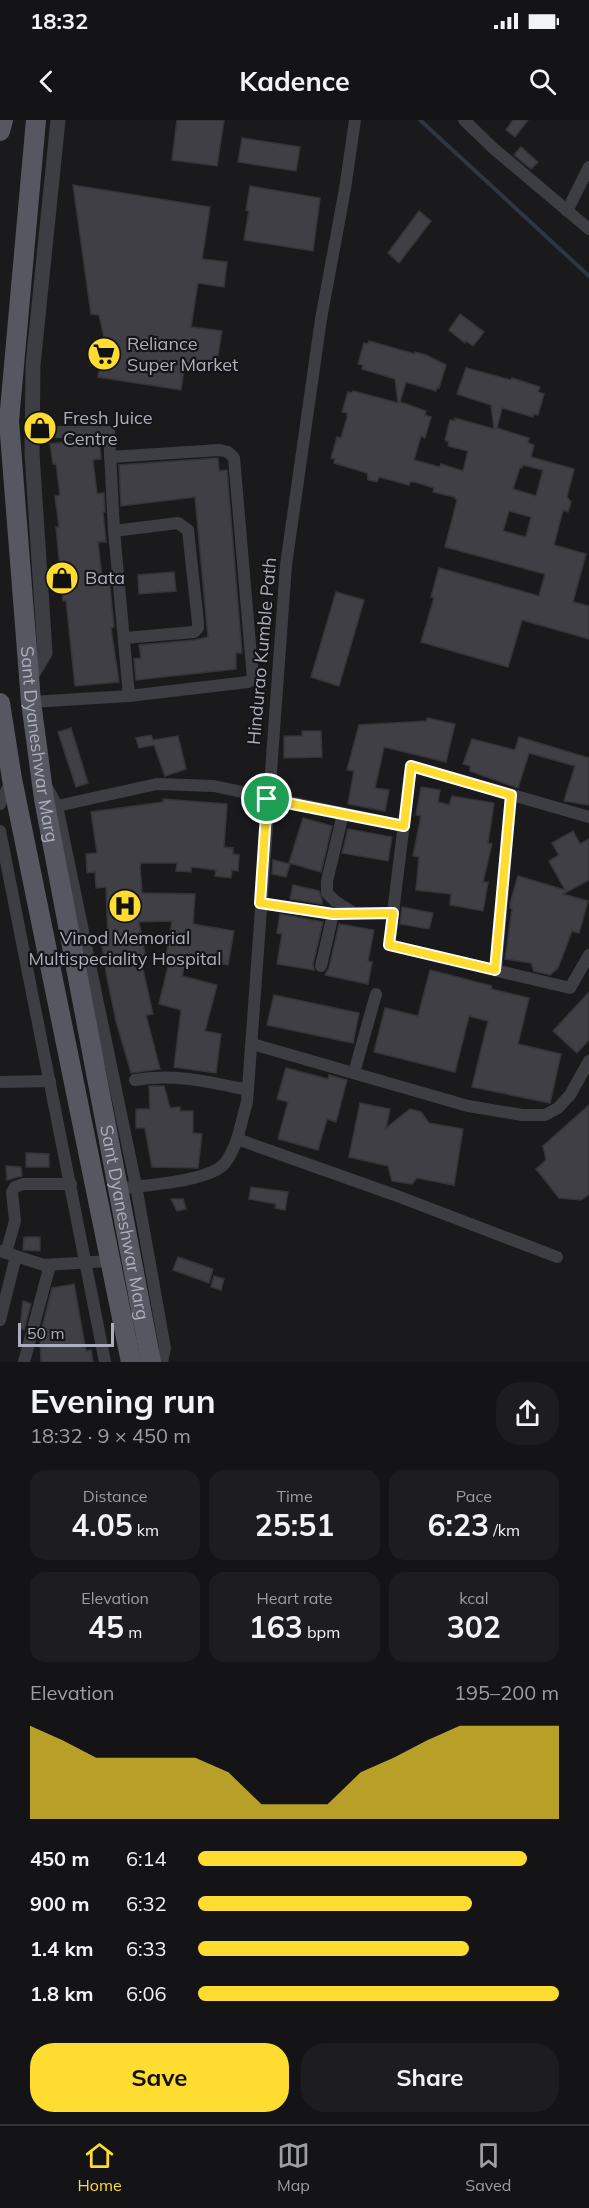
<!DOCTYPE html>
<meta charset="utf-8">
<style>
:root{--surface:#141416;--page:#1d1d1f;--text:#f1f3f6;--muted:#9d9ea1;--line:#333335;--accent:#fedc30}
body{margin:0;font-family:Mulish,sans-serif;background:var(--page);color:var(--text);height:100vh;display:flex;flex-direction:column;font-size:22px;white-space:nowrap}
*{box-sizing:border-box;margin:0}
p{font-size:20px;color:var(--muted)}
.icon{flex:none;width:33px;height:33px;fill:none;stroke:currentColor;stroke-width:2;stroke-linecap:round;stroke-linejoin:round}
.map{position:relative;height:1242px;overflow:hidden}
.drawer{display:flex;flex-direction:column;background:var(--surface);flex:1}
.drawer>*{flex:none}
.scale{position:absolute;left:18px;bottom:15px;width:96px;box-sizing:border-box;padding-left:6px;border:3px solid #acaebd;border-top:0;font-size:16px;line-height:21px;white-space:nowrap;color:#acaebd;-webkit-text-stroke:4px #151518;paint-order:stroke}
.pin{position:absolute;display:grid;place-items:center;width:51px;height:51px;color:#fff;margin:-26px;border:3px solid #fff;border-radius:50%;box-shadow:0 2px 6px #0007}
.round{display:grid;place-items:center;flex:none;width:63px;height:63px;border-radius:24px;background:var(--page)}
.overview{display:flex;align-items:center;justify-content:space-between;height:102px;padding:0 30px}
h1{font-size:33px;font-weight:700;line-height:45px}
.metrics{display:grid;grid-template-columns:repeat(3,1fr);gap:9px;height:102px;padding:6px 30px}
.metrics div{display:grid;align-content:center;border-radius:15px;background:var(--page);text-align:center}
.metrics b{font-size:30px;font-weight:700}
.metrics small{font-size:16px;font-weight:400}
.metrics p{font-size:16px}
.chart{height:168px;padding:12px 30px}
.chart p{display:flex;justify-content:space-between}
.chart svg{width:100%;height:108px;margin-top:6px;fill:var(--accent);opacity:.7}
.primary-button{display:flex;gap:12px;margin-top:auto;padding:12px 30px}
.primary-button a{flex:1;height:69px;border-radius:24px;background:var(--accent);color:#111;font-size:24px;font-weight:700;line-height:69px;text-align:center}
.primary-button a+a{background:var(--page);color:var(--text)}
ul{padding:0 30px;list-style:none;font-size:20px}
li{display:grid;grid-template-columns:96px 72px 1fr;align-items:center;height:45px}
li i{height:15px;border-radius:8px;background:var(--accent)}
.status{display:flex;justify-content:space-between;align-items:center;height:42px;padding:0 30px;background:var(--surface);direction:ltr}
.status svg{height:16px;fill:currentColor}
header{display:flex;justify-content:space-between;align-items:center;height:78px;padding:0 30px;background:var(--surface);font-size:27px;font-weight:700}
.tab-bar{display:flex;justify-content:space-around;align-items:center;height:84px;border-top:2px solid var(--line);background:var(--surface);font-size:16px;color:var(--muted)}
.tab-bar a{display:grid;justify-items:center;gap:3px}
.tab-bar .active{color:var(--accent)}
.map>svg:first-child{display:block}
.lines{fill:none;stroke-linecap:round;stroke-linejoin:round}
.stream{stroke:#2e3642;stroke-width:4}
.building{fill:#403f45;stroke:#353439;stroke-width:1.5;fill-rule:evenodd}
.minor{stroke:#3d3d44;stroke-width:12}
.tertiary{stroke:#3d3d44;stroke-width:15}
.primary{stroke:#565761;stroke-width:20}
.route-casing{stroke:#fff;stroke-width:12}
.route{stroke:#fedc30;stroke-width:8}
.labels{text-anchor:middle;stroke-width:4.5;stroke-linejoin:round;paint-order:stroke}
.poi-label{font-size:18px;fill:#acaebd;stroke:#151518;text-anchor:start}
.street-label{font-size:18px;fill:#acaebd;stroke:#151518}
</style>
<div class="status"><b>18:32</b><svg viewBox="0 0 49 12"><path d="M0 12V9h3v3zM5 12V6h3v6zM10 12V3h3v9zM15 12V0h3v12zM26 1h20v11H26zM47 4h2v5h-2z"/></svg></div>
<header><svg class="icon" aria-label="back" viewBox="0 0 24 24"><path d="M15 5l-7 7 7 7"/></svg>Kadence<svg class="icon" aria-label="search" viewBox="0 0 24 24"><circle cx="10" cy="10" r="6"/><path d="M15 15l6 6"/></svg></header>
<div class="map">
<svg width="589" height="1242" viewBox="0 0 589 1242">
<rect width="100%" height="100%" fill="#1a1a1d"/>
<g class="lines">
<path class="stream" d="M 420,0 L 589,156"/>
</g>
<g class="building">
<path d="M 177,0 L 224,0 L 217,46 L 172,40 Z"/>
<path d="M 513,0 L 528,0 L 515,17 L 506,10 Z"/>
<path d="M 242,18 L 300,27 L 296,51 L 238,42 Z"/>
<path d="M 521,27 L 538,42 L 531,49 L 514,35 Z"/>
<path d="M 73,65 L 210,87 L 202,139 L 227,142 L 224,167 L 198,163 L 191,207 L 222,211 L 216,247 L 185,243 L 181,270 L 98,257 L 104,217 L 99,195 L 91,194 Z"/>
<path d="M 250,66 L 320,78 L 313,131 L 244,120 L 249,91 L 246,90 Z"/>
<path d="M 419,91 L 431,101 L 399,143 L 388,133 Z"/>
<path d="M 460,194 L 484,212 L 473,226 L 466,221 L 465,223 L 449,210 Z"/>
<path d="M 369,221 L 415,234 L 415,232 L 426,235 L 446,245 L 439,268 L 437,267 L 436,271 L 406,262 L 400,282 L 426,291 L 425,295 L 431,297 L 425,318 L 421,316 L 414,340 L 436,346 L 440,347 L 441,344 L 463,351 L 468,331 L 448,326 L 449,322 L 445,320 L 450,300 L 455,301 L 455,298 L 494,309 L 491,285 L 457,274 L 466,248 L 511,260 L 512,258 L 540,267 L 538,272 L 544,274 L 538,295 L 534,294 L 533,297 L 502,288 L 497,308 L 529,318 L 528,323 L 534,325 L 531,337 L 574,349 L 567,377 L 571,382 L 568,392 L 563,390 L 554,425 L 586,434 L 573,482 L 589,486 L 589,519 L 522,500 L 508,547 L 421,522 L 434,478 L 431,477 L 439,448 L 539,476 L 545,454 L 445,427 L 457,380 L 454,377 L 433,372 L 434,368 L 415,362 L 410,362 L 409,365 L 379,357 L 377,362 L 368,360 L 367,353 L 334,343 L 335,339 L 331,338 L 337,317 L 341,318 L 347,298 L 347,293 L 342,292 L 348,272 L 352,273 L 353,271 L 398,283 L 395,259 L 362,249 L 363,245 L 358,244 L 364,223 L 368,224 ZM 523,345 L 543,350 L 536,376 L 513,369 L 520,347 L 522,348 ZM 509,391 L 531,397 L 526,417 L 503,411 Z"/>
<path d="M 81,320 L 99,320 L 101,339 L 93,340 L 97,374 L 104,373 L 105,392 L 103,392 L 106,422 L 98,422 L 102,458 L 109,457 L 114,507 L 111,508 L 119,562 L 75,566 L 66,480 L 63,481 L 56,407 L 59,407 L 55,376 L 60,375 L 56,344 L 53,344 L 50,324 Z"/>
<path d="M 218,338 L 219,351 L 227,350 L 242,533 L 236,533 L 236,549 L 136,560 L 134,539 L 141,538 L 139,525 L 195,520 L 208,517 L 195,377 L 121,386 L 119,345 Z"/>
<path d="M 174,452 L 176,471 L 139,474 L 138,455 Z"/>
<path d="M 336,472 L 364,480 L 339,566 L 311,557 Z"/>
<path d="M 427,598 L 455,604 L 446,642 L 384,627 L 375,668 L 389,670 L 385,691 L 348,684 L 354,651 L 347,650 L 359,605 L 427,601 Z"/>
<path d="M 71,608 L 88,663 L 76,667 L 58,612 Z"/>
<path d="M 302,611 L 321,611 L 322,637 L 284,638 L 284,616 L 302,616 Z"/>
<path d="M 151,615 L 153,620 L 178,616 L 186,649 L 165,656 L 154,625 L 139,628 L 136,618 Z"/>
<path d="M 519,617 L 589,638 L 589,685 L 564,681 L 575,646 L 529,633 L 518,668 L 470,651 L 470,646 L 463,644 L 472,619 L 515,630 Z"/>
<path d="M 421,667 L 440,670 L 438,682 L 449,685 L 452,676 L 494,683 L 488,723 L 492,724 L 483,762 L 488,762 L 483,791 L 450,785 L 451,774 L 416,770 L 419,737 L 413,736 L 421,696 L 416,695 Z"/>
<path d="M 163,679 L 227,684 L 224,727 L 233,728 L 233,734 L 239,735 L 238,751 L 232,750 L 231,758 L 215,756 L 216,750 L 191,747 L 191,752 L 176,751 L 177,743 L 141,743 L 140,746 L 142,773 L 195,774 L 193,804 L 234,811 L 228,845 L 186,838 L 182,856 L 217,865 L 205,911 L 221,914 L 216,953 L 174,947 L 181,890 L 159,884 L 170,838 L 166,837 L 172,801 L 139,802 L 146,839 L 141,840 L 153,894 L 146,895 L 160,949 L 131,953 L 116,901 L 107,858 L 101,820 L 108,819 L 106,767 L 96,768 L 95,752 L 87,753 L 86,734 L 97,733 L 91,692 L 163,682 Z"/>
<path d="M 303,698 L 332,706 L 321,752 L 289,743 Z"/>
<path d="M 348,709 L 392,717 L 388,741 L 342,733 Z"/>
<path d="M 573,711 L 580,724 L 589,719 L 589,760 L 563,774 L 588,781 L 579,813 L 572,811 L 558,848 L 550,855 L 534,851 L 531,843 L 505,839 L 512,789 L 510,788 L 510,783 L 518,756 L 565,770 L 549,741 L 559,735 L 552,723 Z"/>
<path d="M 273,740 L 290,744 L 286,757 L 272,754 Z"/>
<path d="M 293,765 L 319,771 L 322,780 L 322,784 L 290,779 Z"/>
<path d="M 402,787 L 433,793 L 429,809 L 400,804 Z"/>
<path d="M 280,794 L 323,802 L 313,844 L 314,850 L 277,844 L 282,814 L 277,813 Z"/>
<path d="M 339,804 L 374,810 L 368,841 L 372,842 L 368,864 L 325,855 L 329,848 Z"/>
<path d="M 430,850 L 492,866 L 491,869 L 529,878 L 518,924 L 561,934 L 550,983 L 472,967 L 488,901 L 469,896 L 455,952 L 374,932 L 385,888 L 418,896 Z"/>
<path d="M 589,872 L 589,920 L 577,933 L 553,911 Z"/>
<path d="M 274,875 L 359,893 L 353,923 L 267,905 Z"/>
<path d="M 286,948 L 328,959 L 329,955 L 347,960 L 336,1002 L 327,999 L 318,1030 L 278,1019 L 288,982 L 277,979 Z"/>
<path d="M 149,966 L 164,966 L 170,988 L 180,987 L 180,991 L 193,991 L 193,1013 L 202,1014 L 198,1048 L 152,1047 L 145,1008 L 136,1008 L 136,989 L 150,989 Z"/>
<path d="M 360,983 L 390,989 L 386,1008 L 410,989 L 421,992 L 429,1003 L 463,1009 L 454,1065 L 417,1058 L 412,1064 L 392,1061 L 388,1046 L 349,1037 Z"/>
<path d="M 589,985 L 589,1074 L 581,1080 L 559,1078 L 536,1049 L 546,1040 L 543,1026 Z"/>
<path d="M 26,1033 L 49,1034 L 49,1047 L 26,1047 Z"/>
<path d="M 6,1046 L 21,1047 L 22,1056 L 7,1060 Z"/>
<path d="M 251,1067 L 288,1072 L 285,1090 L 275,1088 L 276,1084 L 249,1079 Z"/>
<path d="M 171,1079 L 183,1079 L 186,1089 L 177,1091 Z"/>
<path d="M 24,1117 L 40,1117 L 40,1131 L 23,1130 Z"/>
<path d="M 178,1137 L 213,1149 L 209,1163 L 173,1150 Z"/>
<path d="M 214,1156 L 224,1159 L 221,1170 L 211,1167 Z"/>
<path d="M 74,1164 L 86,1231 L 91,1230 L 93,1242 L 41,1242 L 40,1216 L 52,1168 Z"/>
<path d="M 23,1181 L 31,1184 L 24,1210 L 20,1208 Z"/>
</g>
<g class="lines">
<g class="minor">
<path d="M 464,0 L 493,28 L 589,109"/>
<path d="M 567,91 L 589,47"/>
<path d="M 32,312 L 109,312 L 114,411 L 129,576"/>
<path d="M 114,411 L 178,403 L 188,410 L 198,503 L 198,508 L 194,512 L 125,518"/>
<path d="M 31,582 L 129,576 L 248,562 L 253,559 L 234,338 L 228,332 L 220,330 L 110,337"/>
<path d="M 48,669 L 57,686 L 136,1066 L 165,1228 L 162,1242"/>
<path d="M 0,684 L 11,661"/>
<path d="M 57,686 L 157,664 L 214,666 L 404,706"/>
<path d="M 343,694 L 327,761 L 327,773 L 335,781 L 354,793"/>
<path d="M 589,697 L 411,646 L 389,825 L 570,868 L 589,835"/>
<path d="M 0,711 L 105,1242"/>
<path d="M 260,783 L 333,794 L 393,793"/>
<path d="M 321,846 L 333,794"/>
<path d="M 496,850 L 511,675"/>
<path d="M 252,924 L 468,986 L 522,995 L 545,995 L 558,988 L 570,975 L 589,941"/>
<path d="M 354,953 L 376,874"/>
<path d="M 135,960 C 174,953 210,962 248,970"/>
<path d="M 0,962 L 50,961"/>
<path d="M 237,1019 L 392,1074 L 557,1137"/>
<path d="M 118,1069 C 143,1065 210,1062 225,1043 C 238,1026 241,1002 247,982 L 286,445 L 321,199 L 345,69 L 355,0"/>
<path d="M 0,1131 L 44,1145 L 110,1141"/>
<path d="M 6,1133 L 15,1101 L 12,1072 L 15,1067 L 23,1064 L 71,1064"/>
<path d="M 0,1200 L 16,1136"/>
<path d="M 24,1242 L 50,1145"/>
</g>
<path class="tertiary" d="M 30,558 L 45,533 L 32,333 L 33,245 L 58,0"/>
<g class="primary">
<path id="s1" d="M 36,0 L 9,301 L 31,582 L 44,679 L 151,1242"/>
<path d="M 0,11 L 3,0"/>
<path d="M 0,583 L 12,659 L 131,1242"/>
</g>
</g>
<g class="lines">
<defs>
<path id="route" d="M 411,646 L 511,675 L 495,850 L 389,825 L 393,793 L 333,794 L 260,783 L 267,679 L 404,706 Z"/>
</defs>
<use href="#route" class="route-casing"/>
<use href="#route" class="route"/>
</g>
<defs>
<symbol id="supermarket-disc" viewBox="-11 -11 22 22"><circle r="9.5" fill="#fedc30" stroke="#151518"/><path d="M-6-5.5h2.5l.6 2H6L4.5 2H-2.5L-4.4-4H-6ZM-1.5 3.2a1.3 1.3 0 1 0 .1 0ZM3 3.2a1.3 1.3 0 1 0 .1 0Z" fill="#111"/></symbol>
<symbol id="shop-disc" viewBox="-11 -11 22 22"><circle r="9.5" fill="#fedc30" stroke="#151518"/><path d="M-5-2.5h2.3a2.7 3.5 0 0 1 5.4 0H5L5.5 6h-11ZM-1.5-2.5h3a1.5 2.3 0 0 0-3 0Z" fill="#111"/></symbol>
<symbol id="hospital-disc" viewBox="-11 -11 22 22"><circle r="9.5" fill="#fedc30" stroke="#151518"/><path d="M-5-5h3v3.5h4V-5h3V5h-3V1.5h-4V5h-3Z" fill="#111"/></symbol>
</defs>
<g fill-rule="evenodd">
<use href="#supermarket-disc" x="85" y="215" width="38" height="38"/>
<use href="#shop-disc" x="21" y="289" width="38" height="38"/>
<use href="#shop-disc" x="43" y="439" width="38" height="38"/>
<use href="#hospital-disc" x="106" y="767" width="38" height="38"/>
</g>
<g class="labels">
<g class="poi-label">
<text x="127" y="230">Reliance<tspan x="127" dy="21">Super Market</tspan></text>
<text x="63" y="304">Fresh Juice<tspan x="63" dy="21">Centre</tspan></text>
<text x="85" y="464">Bata</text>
<text x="125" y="824" text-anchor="middle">Vinod Memorial<tspan x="125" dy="21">Multispeciality Hospital</tspan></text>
</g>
<g class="street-label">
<text transform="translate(262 531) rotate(-85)" y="6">Hindurao Kumble Path</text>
<text dy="6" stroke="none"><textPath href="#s1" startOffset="627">Sant Dyaneshwar Marg</textPath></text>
<text dy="6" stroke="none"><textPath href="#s1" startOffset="1113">Sant Dyaneshwar Marg</textPath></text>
</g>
</g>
</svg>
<div class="scale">50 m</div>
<div class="pin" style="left:267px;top:679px;background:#1e9e55"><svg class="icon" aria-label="arrive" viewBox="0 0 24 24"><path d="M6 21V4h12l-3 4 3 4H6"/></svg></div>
</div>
<section class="drawer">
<div class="overview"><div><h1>Evening run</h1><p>18:32 · 9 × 450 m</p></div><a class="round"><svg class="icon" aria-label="share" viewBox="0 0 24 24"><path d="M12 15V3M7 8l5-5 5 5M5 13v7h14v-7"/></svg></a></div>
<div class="metrics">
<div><p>Distance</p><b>4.05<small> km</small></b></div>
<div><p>Time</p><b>25:51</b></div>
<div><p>Pace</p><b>6:23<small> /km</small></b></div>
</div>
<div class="metrics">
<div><p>Elevation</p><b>45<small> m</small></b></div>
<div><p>Heart rate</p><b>163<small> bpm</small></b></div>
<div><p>kcal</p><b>302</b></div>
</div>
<div class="chart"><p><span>Elevation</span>195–200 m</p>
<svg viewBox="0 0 160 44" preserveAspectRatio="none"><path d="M0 44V6L10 12L20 19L30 19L40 19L50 19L60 25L70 38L80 38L90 38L100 25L110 19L120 12L130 6L140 6L150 6L160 6V44z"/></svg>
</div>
<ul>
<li><b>450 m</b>6:14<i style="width:91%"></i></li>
<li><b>900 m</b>6:32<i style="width:76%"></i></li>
<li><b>1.4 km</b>6:33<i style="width:75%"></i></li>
<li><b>1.8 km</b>6:06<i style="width:100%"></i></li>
</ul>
<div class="primary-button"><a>Save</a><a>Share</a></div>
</section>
<nav class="tab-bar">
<a class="active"><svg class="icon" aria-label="home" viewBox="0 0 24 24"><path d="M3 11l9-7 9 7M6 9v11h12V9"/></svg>Home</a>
<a><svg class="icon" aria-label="map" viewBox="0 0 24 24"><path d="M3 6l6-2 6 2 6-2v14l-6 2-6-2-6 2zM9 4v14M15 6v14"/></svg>Map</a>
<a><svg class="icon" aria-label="saved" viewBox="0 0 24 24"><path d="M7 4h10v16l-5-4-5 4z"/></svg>Saved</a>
</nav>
